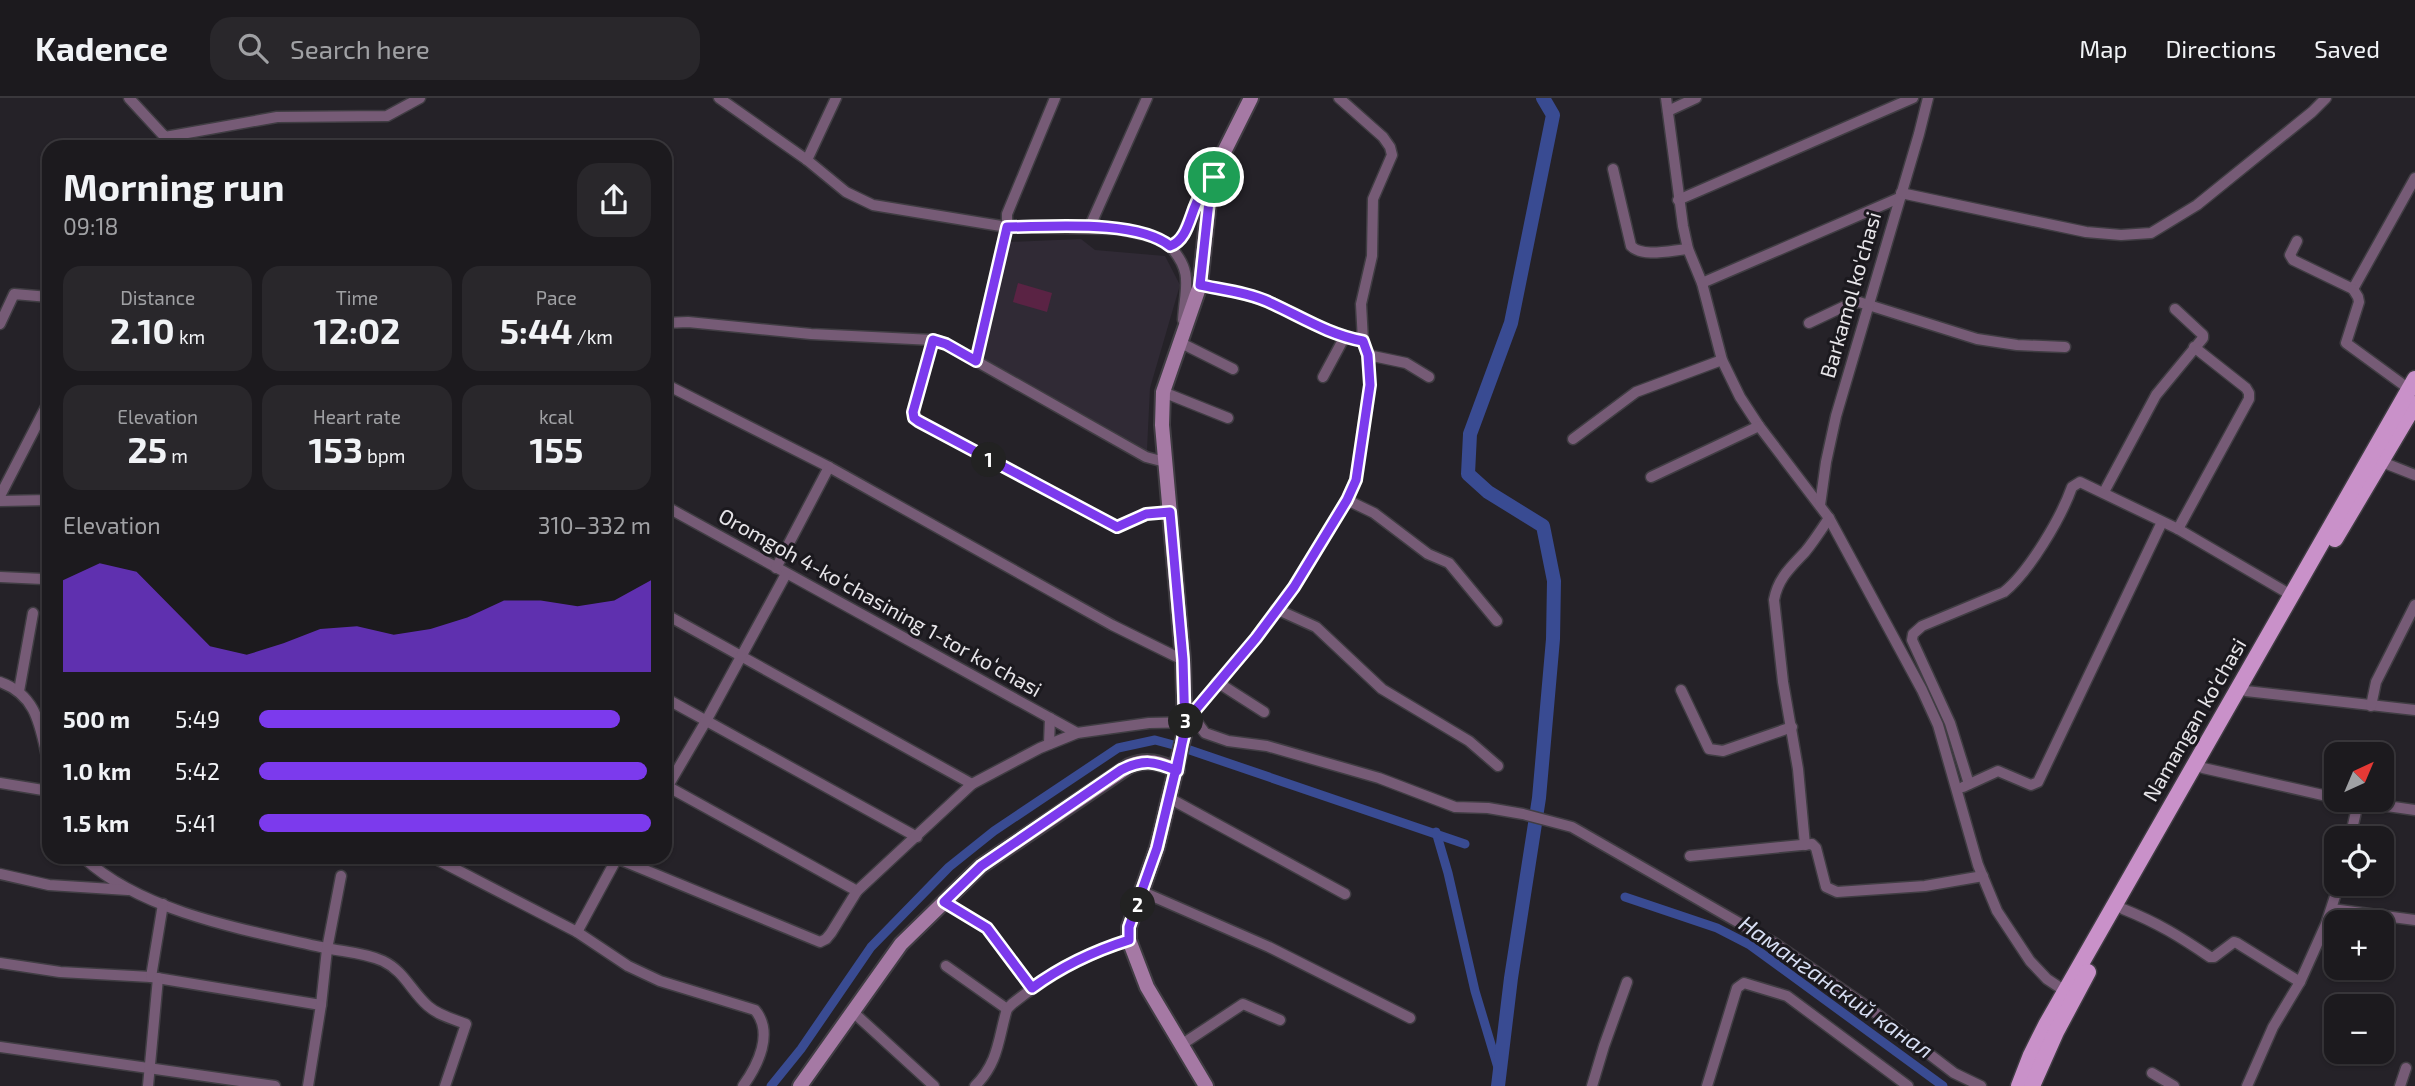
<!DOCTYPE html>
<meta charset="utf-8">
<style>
:root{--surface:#1c1a1e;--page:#29272b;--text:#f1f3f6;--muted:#a0a1a4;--line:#3a383c;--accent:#7c3aed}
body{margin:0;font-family:"Exo 2",sans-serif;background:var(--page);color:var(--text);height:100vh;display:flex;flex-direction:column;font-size:26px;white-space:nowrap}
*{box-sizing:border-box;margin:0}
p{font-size:23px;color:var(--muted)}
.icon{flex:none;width:38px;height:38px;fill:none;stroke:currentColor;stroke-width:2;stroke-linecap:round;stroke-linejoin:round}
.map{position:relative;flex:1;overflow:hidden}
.sheet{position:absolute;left:42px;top:42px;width:630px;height:724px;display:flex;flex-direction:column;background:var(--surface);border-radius:21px;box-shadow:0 2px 5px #0004,0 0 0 2px var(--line)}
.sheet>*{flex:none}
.needle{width:46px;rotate:44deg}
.fabs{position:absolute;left:2324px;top:644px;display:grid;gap:14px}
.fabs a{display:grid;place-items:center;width:70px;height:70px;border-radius:14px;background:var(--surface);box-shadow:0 2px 5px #0004,0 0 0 2px var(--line);font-size:35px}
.pin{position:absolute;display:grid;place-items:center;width:60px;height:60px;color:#fff;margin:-30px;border:4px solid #fff;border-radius:50%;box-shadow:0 2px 7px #0007}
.km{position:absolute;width:35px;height:35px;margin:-18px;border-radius:50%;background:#222;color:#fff;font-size:19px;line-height:35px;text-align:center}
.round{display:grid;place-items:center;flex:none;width:74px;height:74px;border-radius:21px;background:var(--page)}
.headline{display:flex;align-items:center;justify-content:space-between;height:119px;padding:0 21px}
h1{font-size:38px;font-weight:700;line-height:52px}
.figures{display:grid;grid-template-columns:repeat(3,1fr);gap:10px;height:119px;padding:7px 21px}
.figures div{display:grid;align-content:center;border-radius:18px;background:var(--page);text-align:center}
.figures b{font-size:35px;font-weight:700}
.figures small{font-size:19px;font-weight:400}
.figures p{font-size:19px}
.chart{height:196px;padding:14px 21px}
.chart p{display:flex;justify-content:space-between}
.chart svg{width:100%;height:126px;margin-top:7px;fill:var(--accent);opacity:.7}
ul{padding:0 21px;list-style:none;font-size:23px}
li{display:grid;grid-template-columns:112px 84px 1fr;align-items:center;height:52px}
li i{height:18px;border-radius:9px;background:var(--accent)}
header{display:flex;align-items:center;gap:42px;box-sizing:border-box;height:98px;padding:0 35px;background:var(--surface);border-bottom:2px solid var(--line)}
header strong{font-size:33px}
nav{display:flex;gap:38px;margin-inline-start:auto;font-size:24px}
.search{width:490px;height:63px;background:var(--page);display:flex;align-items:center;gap:18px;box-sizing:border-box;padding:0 24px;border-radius:21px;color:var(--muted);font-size:26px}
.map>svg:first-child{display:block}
.built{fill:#302a35}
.pitch{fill:#5a2344}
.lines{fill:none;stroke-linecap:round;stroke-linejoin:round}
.canal{stroke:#394b92;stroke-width:9}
.river{stroke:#394b92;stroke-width:14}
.minor-casing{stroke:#403d43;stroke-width:13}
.secondary-casing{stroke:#403d43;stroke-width:18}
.primary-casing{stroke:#403d43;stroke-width:19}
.minor{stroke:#765b76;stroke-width:10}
.secondary{stroke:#a579a4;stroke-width:14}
.primary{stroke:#c991c9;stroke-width:16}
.route-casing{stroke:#fff;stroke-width:14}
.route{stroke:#7c3aed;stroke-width:9}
.labels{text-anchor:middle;stroke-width:6;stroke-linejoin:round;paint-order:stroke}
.street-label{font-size:21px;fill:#e7e5e9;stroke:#1b191e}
.water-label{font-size:23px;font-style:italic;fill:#d7def3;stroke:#1b191e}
</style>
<header>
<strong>Kadence</strong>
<div class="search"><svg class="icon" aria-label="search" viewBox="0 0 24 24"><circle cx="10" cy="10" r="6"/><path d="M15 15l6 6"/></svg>Search here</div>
<nav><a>Map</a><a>Directions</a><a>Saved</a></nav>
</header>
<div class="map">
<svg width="2415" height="988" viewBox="0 0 2415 988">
<rect width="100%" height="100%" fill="#252228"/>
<path class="built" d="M 1081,141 L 1095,152 L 1165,158 L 1180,187 L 1150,290 L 1147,352 L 981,259 L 1008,144 Z"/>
<path class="pitch" d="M 1018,185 L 1052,195 L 1047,214 L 1013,204 Z"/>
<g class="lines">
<g class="canal">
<path d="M 1436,734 L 1448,775 L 1475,893 L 1499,973"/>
<path d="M 1625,799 L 1717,830 L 1750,847 L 1943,988"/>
<path d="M 771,988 L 801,951 L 871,849 L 949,769 L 994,733 L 1118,650 L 1155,642 L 1181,649 L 1465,746"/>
</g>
<path class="river" d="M 1498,988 L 1511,880 L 1539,700 L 1553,541 L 1554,483 L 1543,428 L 1488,394 L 1468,376 L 1470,336 L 1511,225 L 1553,17 L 1543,0"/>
<defs>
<g id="minor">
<path d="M 129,0 L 165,39 L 277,19 L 387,18 L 420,0"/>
<path d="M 719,0 L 807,62 L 846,94 L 873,107 L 1007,129 L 1118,131 L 1158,140 L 1170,148 L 1181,141 L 1198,101 L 1210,85"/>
<path d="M 1666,0 L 1683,128 L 1688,151 L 1702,185 L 1722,262 L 1740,299 L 1759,328 L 1829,420 L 1922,592 L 1938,627 L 1978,767 L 1997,813 L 2030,863 L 2047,881 L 2068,895"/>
<path d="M 1668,13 L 1696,0"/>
<path d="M 807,62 L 836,0"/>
<path d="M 1613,71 L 1631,148 C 1643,160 1672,152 1688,151"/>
<path d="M 1901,95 L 2086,134 L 2121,137 L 2151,135 L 2197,107 L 2312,14 L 2326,0"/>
<path d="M 1678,102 L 1913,0"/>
<path d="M 1090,128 L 1147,0"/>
<path d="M 2297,143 L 2290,157 L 2293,162 L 2353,191 L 2415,80"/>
<path d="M 1170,148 C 1194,175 1185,189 1183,222"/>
<path d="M 1702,185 L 1899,100"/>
<path d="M 1200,187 C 1224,193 1251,195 1273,206 C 1303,220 1330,237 1363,243"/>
<path d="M 2353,191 L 2358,199 L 2359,204 L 2346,245 L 2409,291"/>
<path d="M 665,225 L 688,224 L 811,236 L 933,242 L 946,246 L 1146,359 L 1165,364"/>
<path d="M 1809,225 L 1847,207 L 1859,204 L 1977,241 L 2017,247 L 2065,249"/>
<path d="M 0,226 L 14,196 L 49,199"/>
<path d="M 933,242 L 913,315 L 918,323 L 1117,429 L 1146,416 L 1170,414"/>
<path d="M 1179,244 L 1233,271"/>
<path d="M 1368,257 L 1406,265 L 1429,279"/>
<path d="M 976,263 L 1007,129 L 1007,116 L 1055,0"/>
<path d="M 1323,279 L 1344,240"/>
<path d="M 665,286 L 829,369 L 1112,527 L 1183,562"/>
<path d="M 1163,294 L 1228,320"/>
<path d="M 1573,341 L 1636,294 L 1722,262"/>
<path d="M 2382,364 L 2415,377"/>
<path d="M 1651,379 L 1759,328"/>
<path d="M 2104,394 L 2156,297 L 2203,240 L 2203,237 L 2175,211"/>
<path d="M 0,398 L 49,303"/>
<path d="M 1347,402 L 1374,415 L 1428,456 L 1449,465 L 1497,523"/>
<path d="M 0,403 L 49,402"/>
<path d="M 1820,407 L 1826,364 L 1836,318 L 1919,36 L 1928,0"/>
<path d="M 665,408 L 1077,635"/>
<path d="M 2178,431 L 2249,301 L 2249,295 L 2246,290 L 2194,249"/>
<path d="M 776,470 L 829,369"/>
<path d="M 0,479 L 43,481"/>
<path d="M 1276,511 L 1316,529 L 1382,591 L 1469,643 L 1498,668"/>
<path d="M 665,516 L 972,686"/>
<path d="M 0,584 C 39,598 40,631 49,667"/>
<path d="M 1217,584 L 1264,614"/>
<path d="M 1681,592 L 1709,651 L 1723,653 L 1792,629"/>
<path d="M 19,593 L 33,515"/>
<path d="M 2246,593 L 2415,612"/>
<path d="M 665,600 L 917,739"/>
<path d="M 2371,608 L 2376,584 L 2415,507"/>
<path d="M 1186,623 L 1256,540 L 1294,489 L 1347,402 L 1356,381 L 1370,287 L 1368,257 L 1363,243 L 1361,206 L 1372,158 L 1373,101 L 1392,57 L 1390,49 L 1383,39 L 1339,0"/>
<path d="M 1049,646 L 1050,620"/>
<path d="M 2203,670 L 2336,700"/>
<path d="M 0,685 L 49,693"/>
<path d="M 1969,686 L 1950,625 L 1912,542 L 1913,536 L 1922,528 L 2004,494 C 2029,474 2061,420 2072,389 L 2080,384 L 2178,431 L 2291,497"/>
<path d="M 665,687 L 857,793"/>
<path d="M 1963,689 L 1998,673 L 2031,687 L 2038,684 L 2162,424"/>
<path d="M 665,693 L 706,623 L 786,476"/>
<path d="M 1169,700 L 1345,796"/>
<path d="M 2345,702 L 2415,712"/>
<path d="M 2350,740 L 2358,705"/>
<path d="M 1805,747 L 1798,671 L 1783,584 L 1774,502 C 1778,480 1791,469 1805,454 C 1814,443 1821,432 1829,420"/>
<path d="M 1690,758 L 1812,746 L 1816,750 L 1826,789 L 1837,794 L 1925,788 L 1983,778"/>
<path d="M 84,760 C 142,814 245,832 321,849 C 342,854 363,854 383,863 C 404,873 411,893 428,908 C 438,917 453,921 466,926 L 445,988"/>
<path d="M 434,760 L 577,834 L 628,868 L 660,883 L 755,912 C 774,935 758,967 743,988"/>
<path d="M 616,760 L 820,844 L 826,841 L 831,835 L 857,793 L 972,686 L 1040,650 L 1077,635 L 1149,625 L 1197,624 L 1205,635 L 1228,643 L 1267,648 L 1379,680 L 1455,709 L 1488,710 L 1523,716 L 1572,729 L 1776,846 L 1865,907 L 1954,975 L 1981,988"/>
<path d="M 0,776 L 49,787 L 128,792"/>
<path d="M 1143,794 L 1269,849 L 1410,920"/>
<path d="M 944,804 L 987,830 L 1032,890"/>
<path d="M 2123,811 C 2158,825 2179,838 2210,859 L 2214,859 L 2234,844 L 2237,845 L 2300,884 L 2273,929 L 2247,988"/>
<path d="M 2332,811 L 2415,822"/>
<path d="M 577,834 L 617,760"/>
<path d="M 0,865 L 60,874 L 151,879 L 321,907 L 327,851 L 341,778"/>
<path d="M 946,868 L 1007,911"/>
<path d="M 151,879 L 163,806"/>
<path d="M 2300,884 L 2326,826 L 2339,786"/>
<path d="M 853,914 L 934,988"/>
<path d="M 1181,947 L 1243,906 L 1280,922"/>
<path d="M 0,949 L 275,988"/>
<path d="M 2152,975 L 2174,988"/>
<path d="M 148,988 L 158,880"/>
<path d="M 308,988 L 321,907"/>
<path d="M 975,988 C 999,964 998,941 1007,911 L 1012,906 C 1048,877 1085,856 1129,842"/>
<path d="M 1592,988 L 1604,948 L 1627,884"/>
<path d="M 1707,988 L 1737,890 L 1744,885 L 1787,898 L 1908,988"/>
<path d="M 2400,988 L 2406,970"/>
</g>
<g id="secondary">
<path d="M 800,988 L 901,846 L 981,768 L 1129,668 C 1147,660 1160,665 1177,672"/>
<path d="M 1206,988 L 1147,889 L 1129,842 L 1129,829 L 1157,750 L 1185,633 L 1183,562 L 1162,327 L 1163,294 L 1200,187 L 1210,94 L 1218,66 L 1251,0"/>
</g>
<g id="primary">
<path d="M 2335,441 L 2415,306"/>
<path d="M 2019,988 L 2031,957 L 2046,927 L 2415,281"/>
<path d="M 2032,988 L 2056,934 L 2088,874"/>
</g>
</defs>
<use href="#minor" class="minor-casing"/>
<use href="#secondary" class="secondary-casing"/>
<use href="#primary" class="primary-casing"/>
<use href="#minor" class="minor"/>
<use href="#secondary" class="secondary"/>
<use href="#primary" class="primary"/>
</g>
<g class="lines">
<defs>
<path id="route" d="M 1214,79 C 1210,86 1204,92 1200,98 C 1190,113 1189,142 1170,148 C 1136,121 1049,129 1007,129 L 976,263 L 946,246 L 933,242 L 913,314 L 914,320 L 918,323 L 1117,429 L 1146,416 L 1170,414 L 1183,562 L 1185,633 L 1157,750 L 1129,829 L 1129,842 C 1094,853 1062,868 1032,890 L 987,830 L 944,804 L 981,768 L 1121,672 C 1143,661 1155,663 1177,673 L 1186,623 L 1256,540 L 1294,489 L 1347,402 L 1356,382 L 1370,287 L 1368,257 L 1363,243 C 1330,237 1303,220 1273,206 C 1251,195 1224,192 1200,187 L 1210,94 L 1214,79"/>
</defs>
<use href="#route" class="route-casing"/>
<use href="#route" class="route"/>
</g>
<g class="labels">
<g class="street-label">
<text transform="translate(1851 197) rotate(-74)" y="7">Barkamol ko'chasi</text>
<text transform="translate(880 505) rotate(29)" y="7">Oromgoh 4-koʻchasining 1-tor koʻchasi</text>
<text transform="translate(2195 622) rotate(-60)" y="7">Namangan ko'chasi</text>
</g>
<g class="water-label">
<text transform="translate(1836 889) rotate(35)" y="8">Наманганский канал</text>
</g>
</g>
</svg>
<div class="fabs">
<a><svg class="needle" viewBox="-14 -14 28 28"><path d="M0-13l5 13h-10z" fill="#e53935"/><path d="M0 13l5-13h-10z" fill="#a0a1a4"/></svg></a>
<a><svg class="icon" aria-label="locate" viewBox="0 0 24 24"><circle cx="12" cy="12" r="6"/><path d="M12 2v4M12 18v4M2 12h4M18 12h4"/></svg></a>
<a>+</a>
<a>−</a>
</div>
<div class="pin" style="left:1214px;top:79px;background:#1e9e55"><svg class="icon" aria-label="arrive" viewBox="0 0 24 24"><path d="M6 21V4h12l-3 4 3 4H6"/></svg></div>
<b class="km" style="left:989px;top:362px">1</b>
<b class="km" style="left:1138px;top:807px">2</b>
<b class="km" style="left:1186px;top:623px">3</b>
<section class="sheet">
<div class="headline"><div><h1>Morning run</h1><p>09:18</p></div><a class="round"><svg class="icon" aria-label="share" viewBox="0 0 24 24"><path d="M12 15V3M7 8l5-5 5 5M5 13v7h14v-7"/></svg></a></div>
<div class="figures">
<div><p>Distance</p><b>2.10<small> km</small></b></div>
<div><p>Time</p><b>12:02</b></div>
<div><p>Pace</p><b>5:44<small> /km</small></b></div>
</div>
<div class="figures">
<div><p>Elevation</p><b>25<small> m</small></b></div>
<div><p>Heart rate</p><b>153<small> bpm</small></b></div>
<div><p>kcal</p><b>155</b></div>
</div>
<div class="chart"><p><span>Elevation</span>310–332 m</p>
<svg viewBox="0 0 160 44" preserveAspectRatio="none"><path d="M0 44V12L10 6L20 9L30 22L40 35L50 38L60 34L70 29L80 28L90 31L100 29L110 25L120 19L130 19L140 21L150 19L160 12V44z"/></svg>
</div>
<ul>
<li><b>500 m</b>5:49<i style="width:92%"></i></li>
<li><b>1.0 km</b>5:42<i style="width:99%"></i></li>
<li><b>1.5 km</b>5:41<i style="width:100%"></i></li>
</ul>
</section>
</div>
